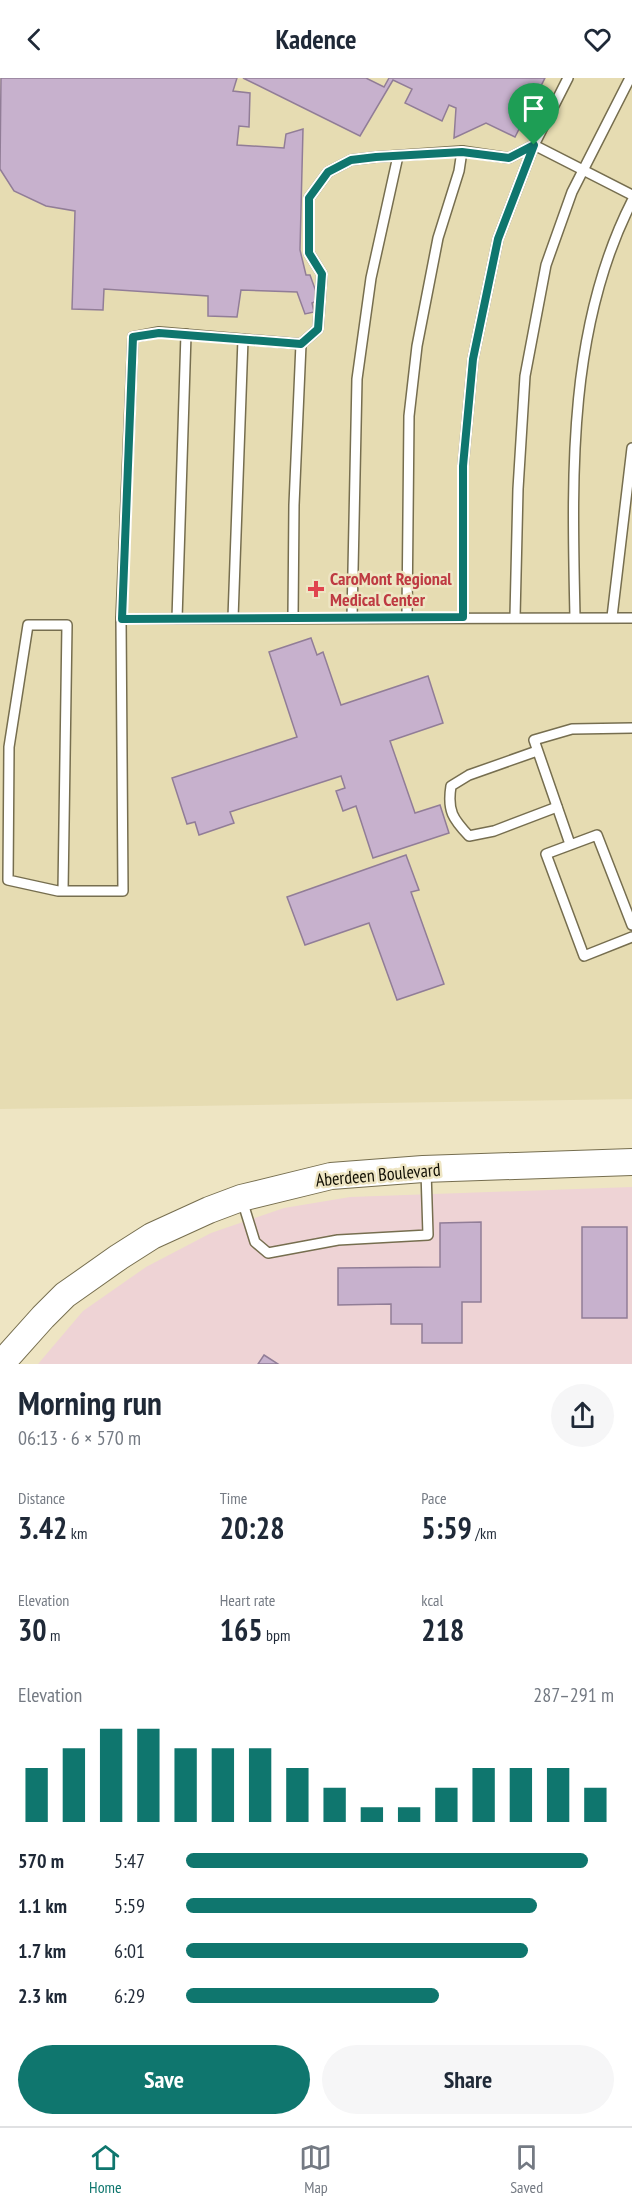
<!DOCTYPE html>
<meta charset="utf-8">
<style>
:root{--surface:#fff;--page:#f6f6f7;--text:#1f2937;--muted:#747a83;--line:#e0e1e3;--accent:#0f766e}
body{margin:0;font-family:"PT Sans Narrow",sans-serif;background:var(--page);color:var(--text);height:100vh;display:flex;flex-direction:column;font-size:22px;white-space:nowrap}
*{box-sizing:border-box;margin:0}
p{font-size:20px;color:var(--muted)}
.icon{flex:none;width:33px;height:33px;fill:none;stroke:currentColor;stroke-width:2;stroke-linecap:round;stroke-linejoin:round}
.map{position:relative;height:1286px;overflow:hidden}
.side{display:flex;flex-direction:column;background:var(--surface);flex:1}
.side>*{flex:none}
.pin{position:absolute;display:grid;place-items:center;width:51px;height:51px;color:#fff;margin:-62px -26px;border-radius:50% 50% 50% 0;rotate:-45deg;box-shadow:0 0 6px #0007}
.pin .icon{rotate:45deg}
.round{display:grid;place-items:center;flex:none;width:63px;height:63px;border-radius:32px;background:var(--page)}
.overview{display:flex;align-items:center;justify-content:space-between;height:102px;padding:0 18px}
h1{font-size:33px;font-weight:800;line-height:45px}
.stats{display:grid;grid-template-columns:repeat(3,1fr);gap:9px;height:102px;padding:6px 18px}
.stats div{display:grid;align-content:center}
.stats b{font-size:30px;font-weight:800}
.stats small{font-size:16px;font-weight:400}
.stats p{font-size:16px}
.chart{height:168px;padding:12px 18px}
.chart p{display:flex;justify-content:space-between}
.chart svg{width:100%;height:108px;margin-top:6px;stroke:var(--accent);stroke-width:6}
.button{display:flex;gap:12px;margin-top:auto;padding:12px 18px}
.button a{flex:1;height:69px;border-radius:36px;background:var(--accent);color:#fff;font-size:24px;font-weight:800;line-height:69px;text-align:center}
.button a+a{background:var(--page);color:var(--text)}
ul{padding:0 18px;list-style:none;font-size:20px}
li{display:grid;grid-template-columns:96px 72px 1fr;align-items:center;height:45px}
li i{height:15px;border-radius:8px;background:var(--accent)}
header{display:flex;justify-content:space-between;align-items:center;height:78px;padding:0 18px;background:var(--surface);font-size:27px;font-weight:800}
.tabs{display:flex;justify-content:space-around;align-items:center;height:84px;border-top:2px solid var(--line);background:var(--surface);font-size:16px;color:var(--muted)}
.tabs a{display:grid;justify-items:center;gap:3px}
.tabs .current{color:var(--accent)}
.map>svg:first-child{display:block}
.commercial{fill:#eed3d5}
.built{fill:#e6dcb2}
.building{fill:#c7b1cd;stroke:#917d97;stroke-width:1.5}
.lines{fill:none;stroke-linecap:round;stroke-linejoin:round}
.lane-casing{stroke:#766e4f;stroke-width:12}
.secondary-casing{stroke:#766e4f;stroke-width:28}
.lane{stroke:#fff;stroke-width:9}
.secondary{stroke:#fff;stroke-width:26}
.route-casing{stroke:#fff;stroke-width:12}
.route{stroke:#0f766e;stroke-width:8}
.health-dot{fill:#e0444e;stroke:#eee5c3;stroke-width:2}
.labels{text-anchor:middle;stroke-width:5;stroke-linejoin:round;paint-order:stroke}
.health-label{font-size:18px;font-weight:bold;fill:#be3a42;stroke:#eee5c3;text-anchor:start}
.street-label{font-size:18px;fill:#120f04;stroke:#eee5c3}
</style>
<header><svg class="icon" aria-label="back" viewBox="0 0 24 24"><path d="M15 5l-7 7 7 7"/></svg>Kadence<svg class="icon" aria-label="heart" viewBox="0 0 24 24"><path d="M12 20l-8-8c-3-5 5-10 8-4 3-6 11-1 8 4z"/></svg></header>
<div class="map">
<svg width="632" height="1286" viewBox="0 0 632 1286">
<rect width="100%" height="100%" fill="#eee5c3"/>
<path class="commercial" d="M 632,1109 L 632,1286 L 38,1286 L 83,1233 L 146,1189 L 211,1155 L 284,1130 L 350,1119 Z"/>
<path class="built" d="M 0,0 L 632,0 L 632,1021 L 0,1031 Z"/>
<g class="building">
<path d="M 1,0 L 237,0 L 233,13 L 250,15 L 249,49 L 239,48 L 237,67 L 284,70 L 286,56 L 303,51 L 300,172 L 306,197 L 310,197 L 319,222 L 312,225 L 314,234 L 305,236 L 297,214 L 241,212 L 237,239 L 208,238 L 208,218 L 104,211 L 103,232 L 72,231 L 75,133 L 46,128 L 14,113 L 0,91 Z"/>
<path d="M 243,0 L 366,0 L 384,9 L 389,0 L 545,0 L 515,59 L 486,45 L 454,60 L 456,30 L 449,27 L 442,43 L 405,25 L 412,11 L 393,2 L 360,58 Z"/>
<path d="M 311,560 L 317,577 L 323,574 L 341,627 L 428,598 L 443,645 L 390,663 L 415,735 L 440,727 L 449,755 L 373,780 L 356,728 L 343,733 L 336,713 L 345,710 L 341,698 L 230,734 L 234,745 L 199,757 L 195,744 L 187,746 L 172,700 L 297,659 L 269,574 Z"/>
<path d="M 406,777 L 419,812 L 411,814 L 444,906 L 397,922 L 369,845 L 305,867 L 287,819 Z"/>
<path d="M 481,1144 L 481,1224 L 462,1224 L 462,1265 L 422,1265 L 422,1246 L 391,1246 L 391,1226 L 338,1227 L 338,1190 L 440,1189 L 440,1145 Z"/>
<rect x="582" y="1149" width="45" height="91"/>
<path d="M 264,1277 L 278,1286 L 258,1286 Z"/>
</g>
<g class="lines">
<defs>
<g id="lane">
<path d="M 534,67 L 509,80 L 462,73 L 376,79 L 351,82 L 328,94 L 309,120 L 309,175 L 322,196 L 318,251 L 301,266 L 159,254 L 133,259 L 121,541 L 632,540"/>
<path d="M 534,67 L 632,117"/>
<path d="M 407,539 L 409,338 L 417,268 L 438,160 L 459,93 L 462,73"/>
<path d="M 463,539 L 463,388 L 473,281 L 498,161 L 534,67 L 568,0"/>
<path d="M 515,539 L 518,411 L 525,298 L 546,187 L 572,114 L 630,0"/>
<path d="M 575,539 C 572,399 567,251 632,123"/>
<path d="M 612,539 L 632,370"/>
<path d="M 233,540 L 243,261"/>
<path d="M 293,540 L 294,427 L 301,266"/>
<path d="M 352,540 L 357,301 L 371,200 L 398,78"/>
<path d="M 177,541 L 186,256"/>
<path d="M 537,673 L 469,697 L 451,708 C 447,733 453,741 469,758 L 494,753 L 557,729"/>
<path d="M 570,766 L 534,662 L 572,651 L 632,650"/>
<path d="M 63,813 L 67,547 L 28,547 L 9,669 L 8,802 L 58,813 L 123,813 L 121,541"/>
<path d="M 632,847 L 597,757 L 546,776 L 584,878 L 632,859"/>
<path d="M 242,1122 L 255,1164 L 268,1175 L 338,1162 L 428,1157 L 426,1093"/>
</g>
<path id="secondary" d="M 1,1286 L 43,1239 L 65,1217 L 119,1179 L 152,1158 L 209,1132 L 241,1120 L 331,1098 L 423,1091 L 632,1084"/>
</defs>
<use href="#lane" class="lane-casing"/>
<use href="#secondary" class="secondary-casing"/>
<use href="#lane" class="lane"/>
<use href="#secondary" class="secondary"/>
</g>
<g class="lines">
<defs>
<path id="route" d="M 534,67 L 498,161 L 473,281 L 463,388 L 463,539 L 122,541 L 133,259 L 159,255 L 301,266 L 318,251 L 322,196 L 309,175 L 309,120 L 328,94 L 351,82 L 376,79 L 462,74 L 509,80 Z"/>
</defs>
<use href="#route" class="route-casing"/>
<use href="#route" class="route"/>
</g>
<path class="health-dot" d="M313 502h6v6h6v6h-6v6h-6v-6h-6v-6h6z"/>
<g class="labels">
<g class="health-label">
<text x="330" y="507">CaroMont Regional<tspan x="330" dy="21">Medical Center</tspan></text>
</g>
<g class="street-label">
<text transform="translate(378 1097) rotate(-5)" y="6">Aberdeen Boulevard</text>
</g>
</g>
</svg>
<div class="pin" style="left:534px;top:67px;background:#1e9e55"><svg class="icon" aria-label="arrive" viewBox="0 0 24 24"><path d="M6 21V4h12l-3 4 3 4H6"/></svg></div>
</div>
<section class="side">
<div class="overview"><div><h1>Morning run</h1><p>06:13 · 6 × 570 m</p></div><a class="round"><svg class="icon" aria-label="share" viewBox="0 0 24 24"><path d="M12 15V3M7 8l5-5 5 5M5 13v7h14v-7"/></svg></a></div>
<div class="stats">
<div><p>Distance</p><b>3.42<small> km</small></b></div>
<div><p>Time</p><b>20:28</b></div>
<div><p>Pace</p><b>5:59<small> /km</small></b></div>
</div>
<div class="stats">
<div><p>Elevation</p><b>30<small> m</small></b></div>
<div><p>Heart rate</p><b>165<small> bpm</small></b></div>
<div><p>kcal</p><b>218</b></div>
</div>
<div class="chart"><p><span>Elevation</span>287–291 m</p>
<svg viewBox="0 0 160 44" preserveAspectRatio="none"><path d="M5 44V22M15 44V14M25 44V6M35 44V6M45 44V14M55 44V14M65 44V14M75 44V22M85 44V30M95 44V38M105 44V38M115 44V30M125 44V22M135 44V22M145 44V22M155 44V30"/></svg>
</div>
<ul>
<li><b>570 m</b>5:47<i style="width:94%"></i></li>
<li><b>1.1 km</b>5:59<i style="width:82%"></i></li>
<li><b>1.7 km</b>6:01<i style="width:80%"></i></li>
<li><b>2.3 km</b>6:29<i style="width:59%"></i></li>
</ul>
<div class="button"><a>Save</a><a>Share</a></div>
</section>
<nav class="tabs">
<a class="current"><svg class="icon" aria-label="home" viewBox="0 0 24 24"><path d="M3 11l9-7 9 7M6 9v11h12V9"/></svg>Home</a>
<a><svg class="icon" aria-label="map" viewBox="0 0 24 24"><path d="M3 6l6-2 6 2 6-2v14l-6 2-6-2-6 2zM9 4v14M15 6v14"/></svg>Map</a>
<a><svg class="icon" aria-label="saved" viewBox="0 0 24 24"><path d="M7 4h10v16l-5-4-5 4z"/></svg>Saved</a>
</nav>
